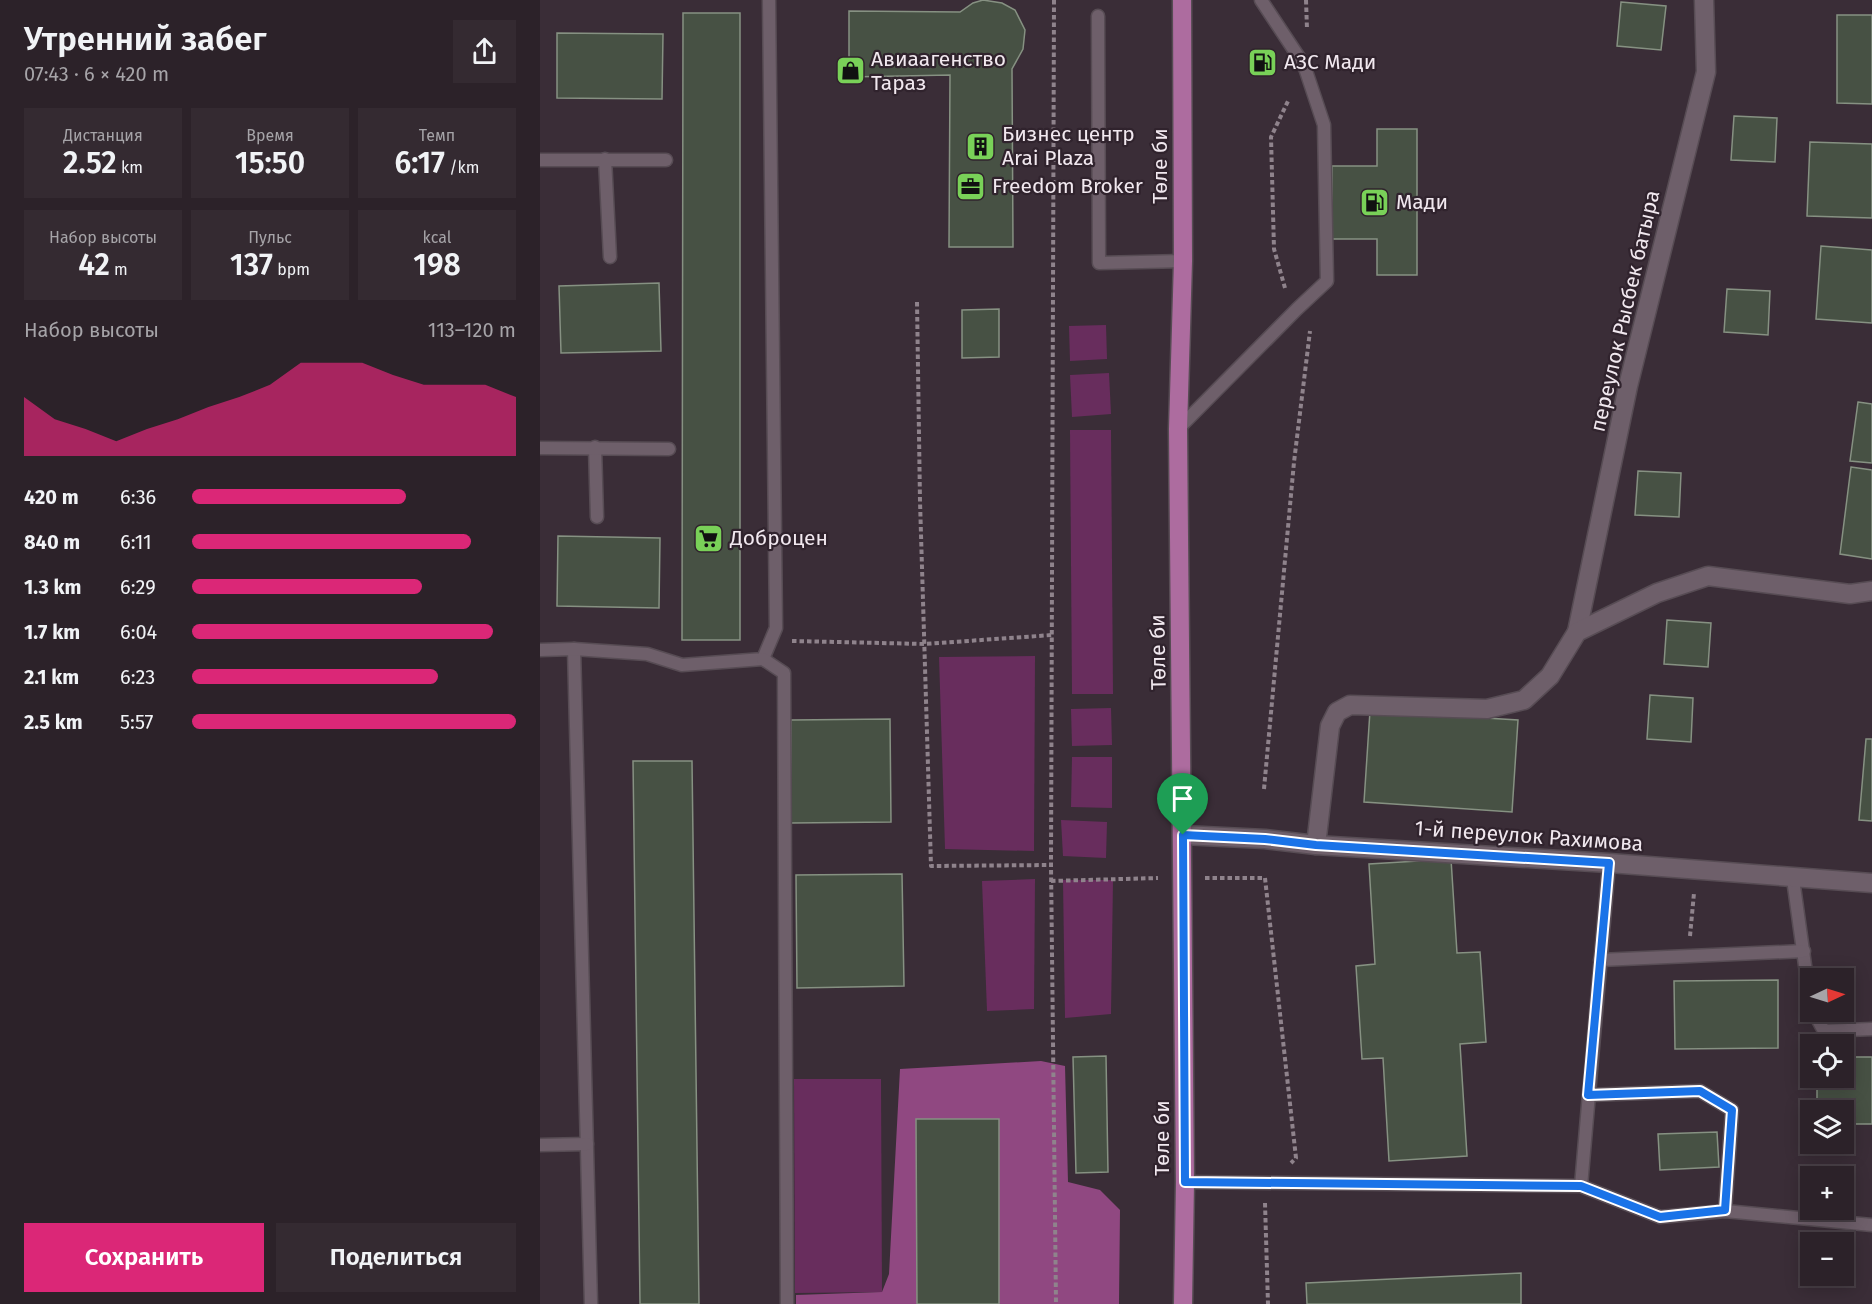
<!DOCTYPE html>
<html lang="ru">
<meta charset="utf-8">
<style>
:root{--surface:#2c2229;--page:#342a31;--text:#f1f3f6;--muted:#a6a4a8;--line:#483f46;--accent:#db2777}
body{margin:0;font-family:"Fira Sans",sans-serif;background:var(--page);color:var(--text);height:100vh;display:flex;flex-direction:column;font-size:22px;white-space:nowrap}
*{box-sizing:border-box;margin:0}
p{font-size:20px;color:var(--muted)}
.icon{flex:none;width:33px;height:33px;fill:none;stroke:currentColor;stroke-width:2;stroke-linecap:round;stroke-linejoin:round}
.map{position:relative;flex:1;overflow:hidden}
.panel{display:flex;flex-direction:column;background:var(--surface);width:540px}
.panel>*{flex:none}
.needle{width:39px;rotate:86deg}
.buttons{position:absolute;left:1260px;top:968px;display:grid;gap:12px}
.buttons a{display:grid;place-items:center;width:54px;height:54px;border-radius:0px;background:var(--surface);box-shadow:0 3px 15px #0003,0 0 0 2px var(--line);font-size:30px}
.pin{position:absolute;display:grid;place-items:center;width:51px;height:51px;color:#fff;margin:-62px -26px;border-radius:50% 50% 50% 0;rotate:-45deg;box-shadow:0 0 6px #0007}
.pin .icon{rotate:45deg}
.round{display:grid;place-items:center;flex:none;width:63px;height:63px;border-radius:0px;background:var(--page)}
.summary{display:flex;align-items:center;justify-content:space-between;height:102px;padding:0 24px}
h1{font-size:33px;font-weight:600;line-height:45px}
.stats{display:grid;grid-template-columns:repeat(3,1fr);gap:9px;height:102px;padding:6px 24px}
.stats div{display:grid;align-content:center;border-radius:0px;background:var(--page);text-align:center}
.stats b{font-size:30px;font-weight:600}
.stats small{font-size:16px;font-weight:400}
.stats p{font-size:16px}
.chart{height:168px;padding:12px 24px}
.chart p{display:flex;justify-content:space-between}
.chart svg{width:100%;height:108px;margin-top:6px;fill:var(--accent);opacity:.7}
.primary-button{display:flex;gap:12px;margin-top:auto;padding:12px 24px}
.primary-button a{flex:1;height:69px;border-radius:0px;background:var(--accent);color:#fff;font-size:24px;font-weight:600;line-height:69px;text-align:center}
.primary-button a+a{background:var(--page);color:var(--text)}
ul{padding:0 24px;list-style:none;font-size:20px}
li{display:grid;grid-template-columns:96px 72px 1fr;align-items:center;height:45px}
li i{height:15px;border-radius:8px;background:var(--accent)}
main{display:flex;flex:1;min-height:0}
.map>svg:first-child{display:block}
.green{fill:#682d5d}
.forest{fill:#904881}
.building{fill:#475144;stroke:#869182;stroke-width:1.5}
.lines{fill:none;stroke-linecap:round;stroke-linejoin:round}
.lane-casing{stroke:#574c54;stroke-width:15}
.street-casing{stroke:#574c54;stroke-width:21}
.primary-casing{stroke:#574c54;stroke-width:21}
.path{stroke:#8f838c;stroke-width:4;stroke-dasharray:4.5 3;stroke-linecap:butt}
.lane{stroke:#6e5f6a;stroke-width:12}
.street{stroke:#6e5f6a;stroke-width:18}
.primary{stroke:#ad6c9f;stroke-width:18}
.route-casing{stroke:#fff;stroke-width:12}
.route{stroke:#1a73e8;stroke-width:8}
.labels{text-anchor:middle;stroke-width:4.5;stroke-linejoin:round;paint-order:stroke}
.poi-label{font-size:21px;fill:#f1e8ef;stroke:#30232d;text-anchor:start}
.street-label{font-size:21px;fill:#f1e8ef;stroke:#30232d}
</style>
<main>
<section class="panel">
<div class="summary"><div><h1>Утренний забег</h1><p>07:43 · 6 × 420 m</p></div><a class="round"><svg class="icon" aria-label="share" viewBox="0 0 24 24"><path d="M12 15V3M7 8l5-5 5 5M5 13v7h14v-7"/></svg></a></div>
<div class="stats">
<div><p>Дистанция</p><b>2.52<small> km</small></b></div>
<div><p>Время</p><b>15:50</b></div>
<div><p>Темп</p><b>6:17<small> /km</small></b></div>
</div>
<div class="stats">
<div><p>Набор высоты</p><b>42<small> m</small></b></div>
<div><p>Пульс</p><b>137<small> bpm</small></b></div>
<div><p>kcal</p><b>198</b></div>
</div>
<div class="chart"><p><span>Набор высоты</span>113–120 m</p>
<svg viewBox="0 0 160 44" preserveAspectRatio="none"><path d="M0 44V20L10 29L20 33L30 38L40 33L50 29L60 24L70 20L80 15L90 6L100 6L110 6L120 11L130 15L140 15L150 15L160 20V44z"/></svg>
</div>
<ul>
<li><b>420 m</b>6:36<i style="width:66%"></i></li>
<li><b>840 m</b>6:11<i style="width:86%"></i></li>
<li><b>1.3 km</b>6:29<i style="width:71%"></i></li>
<li><b>1.7 km</b>6:04<i style="width:93%"></i></li>
<li><b>2.1 km</b>6:23<i style="width:76%"></i></li>
<li><b>2.5 km</b>5:57<i style="width:100%"></i></li>
</ul>
<div class="primary-button"><a>Сохранить</a><a>Поделиться</a></div>
</section>
<div class="map">
<svg width="1332" height="1304" viewBox="0 0 1332 1304">
<rect width="100%" height="100%" fill="#3a2d37"/>
<g class="green">
<path d="M 566,325 L 567,359 L 530,361 L 529,326 Z"/>
<path d="M 569,373 L 571,414 L 532,417 L 530,375 Z"/>
<path d="M 530,430 L 571,430 L 573,694 L 532,694 Z"/>
<path d="M 495,656 L 494,851 L 405,849 L 399,657 Z"/>
<path d="M 571,708 L 572,745 L 532,746 L 531,709 Z"/>
<path d="M 532,757 L 572,757 L 572,808 L 531,807 Z"/>
<path d="M 521,820 L 567,822 L 566,858 L 523,856 Z"/>
<path d="M 495,879 L 494,1009 L 447,1011 L 442,881 Z"/>
<path d="M 523,880 L 573,880 L 571,1014 L 525,1018 Z"/>
<path d="M 254,1079 L 341,1079 L 342,1292 L 255,1293 Z"/>
</g>
<path class="forest" d="M 501,1061 L 525,1066 L 528,1182 L 560,1190 L 580,1210 L 579,1304 L 256,1304 L 256,1295 L 342,1292 L 349,1274 L 360,1069 Z"/>
<g class="building">
<path d="M 443,0 L 462,3 L 475,10 L 485,30 L 483,49 L 472,69 L 473,247 L 409,247 L 410,75 L 309,77 L 309,11 L 420,12 L 433,3 Z"/>
<path d="M 1081,2 L 1126,6 L 1121,50 L 1077,46 Z"/>
<path d="M 143,13 L 200,13 L 200,640 L 142,640 Z"/>
<path d="M 1297,15 L 1332,15 L 1332,104 L 1297,103 Z"/>
<path d="M 17,33 L 123,34 L 122,99 L 17,98 Z"/>
<path d="M 1194,116 L 1237,118 L 1235,162 L 1191,160 Z"/>
<path d="M 837,129 L 877,129 L 877,275 L 837,275 L 837,239 L 792,239 L 792,166 L 837,166 Z"/>
<path d="M 1270,142 L 1332,144 L 1332,218 L 1267,216 Z"/>
<path d="M 1281,246 L 1332,250 L 1332,323 L 1276,319 Z"/>
<path d="M 119,283 L 121,351 L 21,353 L 19,286 Z"/>
<path d="M 1187,289 L 1230,291 L 1228,335 L 1184,332 Z"/>
<path d="M 459,309 L 459,357 L 422,358 L 422,310 Z"/>
<path d="M 1318,402 L 1332,404 L 1332,463 L 1310,461 Z"/>
<path d="M 1311,467 L 1332,470 L 1332,559 L 1300,554 Z"/>
<path d="M 1098,471 L 1141,473 L 1139,517 L 1095,515 Z"/>
<path d="M 18,536 L 120,538 L 119,608 L 17,606 Z"/>
<path d="M 1127,620 L 1171,623 L 1168,667 L 1124,664 Z"/>
<path d="M 1110,695 L 1153,698 L 1151,742 L 1107,739 Z"/>
<path d="M 830,711 L 978,720 L 972,812 L 824,802 Z"/>
<path d="M 350,719 L 351,822 L 251,823 L 251,720 Z"/>
<path d="M 1326,739 L 1332,739 L 1332,821 L 1319,820 Z"/>
<path d="M 93,761 L 152,761 L 159,1304 L 100,1304 Z"/>
<path d="M 911,859 L 917,953 L 940,952 L 946,1042 L 920,1044 L 927,1156 L 849,1161 L 843,1058 L 822,1059 L 816,966 L 835,964 L 829,864 Z"/>
<path d="M 362,874 L 364,986 L 257,988 L 256,875 Z"/>
<path d="M 1238,980 L 1238,1048 L 1135,1049 L 1134,981 Z"/>
<path d="M 566,1056 L 568,1172 L 536,1173 L 533,1057 Z"/>
<path d="M 1304,1057 L 1332,1057 L 1332,1124 L 1304,1124 L 1304,1110 L 1277,1110 L 1277,1077 L 1304,1077 Z"/>
<path d="M 376,1119 L 459,1119 L 459,1304 L 377,1304 Z"/>
<path d="M 1177,1132 L 1179,1167 L 1120,1170 L 1118,1134 Z"/>
<path d="M 981,1273 L 981,1304 L 767,1304 L 766,1283 Z"/>
</g>
<g class="lines">
<defs>
<g id="lane">
<path d="M 558,16 L 559,263 L 643,261"/>
<path d="M 65,159 L 70,257"/>
<path d="M 0,160 L 126,160"/>
<path d="M 638,429 L 757,309 L 787,281 L 784,125 L 764,65 L 721,0"/>
<path d="M 55,447 L 57,517"/>
<path d="M 0,448 L 129,449"/>
<path d="M 34,649 L 51,1304"/>
<path d="M 0,650 L 34,649 L 107,654 L 142,665 L 223,659 L 236,628 L 229,0"/>
<path d="M 223,659 L 244,673 L 247,1304"/>
<path d="M 1253,879 L 1270,1001"/>
<path d="M 1060,960 L 1264,951"/>
<path d="M 1273,1011 L 1284,1031 L 1332,1029"/>
<path d="M 1049,1095 L 1160,1091 L 1192,1110 L 1185,1211"/>
<path d="M 0,1145 L 47,1144"/>
<path d="M 645,1182 L 1041,1186 L 1120,1217 L 1185,1211 L 1332,1225"/>
<path d="M 1041,1186 L 1069,863"/>
</g>
<g id="street">
<path d="M 1037,632 L 1088,386 L 1166,72 L 1164,0"/>
<path d="M 643,835 L 725,839 L 776,845 L 1069,863 L 1332,883"/>
<path d="M 776,845 L 790,726 L 797,712 L 810,705 L 947,709 L 984,700 L 1010,676 L 1037,632 L 1117,593 L 1168,576 L 1310,594 L 1332,591"/>
</g>
<path id="primary" d="M 642,0 L 643,261 L 638,429 L 645,1182 L 643,1304"/>
</defs>
<use href="#lane" class="lane-casing"/>
<use href="#street" class="street-casing"/>
<use href="#primary" class="primary-casing"/>
<g class="path">
<path d="M 514,0 L 511,865 L 516,1304"/>
<path d="M 766,0 L 767,29"/>
<path d="M 745,288 L 734,249 L 731,137 L 749,99"/>
<path d="M 377,302 L 380,501 L 391,866 L 511,865"/>
<path d="M 252,641 L 385,644 L 512,635"/>
<path d="M 724,789 L 754,462 L 770,331"/>
<path d="M 665,878 L 725,878 L 756,1158 L 751,1163"/>
<path d="M 511,881 L 618,878"/>
<path d="M 1150,936 L 1154,893"/>
<path d="M 725,1203 L 728,1304"/>
</g>
<use href="#lane" class="lane"/>
<use href="#street" class="street"/>
<use href="#primary" class="primary"/>
</g>
<g class="lines">
<defs>
<path id="route" d="M 643,835 L 725,839 L 776,845 L 1069,863 L 1048,1095 L 1160,1091 L 1192,1110 L 1185,1210 L 1120,1217 L 1041,1186 L 645,1182 Z"/>
</defs>
<use href="#route" class="route-casing"/>
<use href="#route" class="route"/>
</g>
<defs>
<symbol id="fuel-square" viewBox="-11 -11 22 22"><rect x="-9" y="-9" width="18" height="18" rx="4" fill="#79d158" stroke="#30232d"/><path d="M-5.5-6h7V0h2V4h1.3V-2.5L3-4.5l.8-.8L6-3V5H2.5V1h-1V6h-7ZM-4.2-4.7v3.2H.2V-4.7Z" fill="#111"/></symbol>
<symbol id="shop-square" viewBox="-11 -11 22 22"><rect x="-9" y="-9" width="18" height="18" rx="4" fill="#79d158" stroke="#30232d"/><path d="M-5-2.5h2.3a2.7 3.5 0 0 1 5.4 0H5L5.5 6h-11ZM-1.5-2.5h3a1.5 2.3 0 0 0-3 0Z" fill="#111"/></symbol>
<symbol id="building-square" viewBox="-11 -11 22 22"><rect x="-9" y="-9" width="18" height="18" rx="4" fill="#79d158" stroke="#30232d"/><path d="M-4-6H4V6H1V3H-1V6H-4ZM-2.5-4.3h1.7v1.8h-1.7ZM.8-4.3h1.7v1.8H.8ZM-2.5-1h1.7V.8h-1.7ZM.8-1h1.7V.8H.8Z" fill="#111"/></symbol>
<symbol id="office-square" viewBox="-11 -11 22 22"><rect x="-9" y="-9" width="18" height="18" rx="4" fill="#79d158" stroke="#30232d"/><path d="M-6-3h4V-5.5h4V-3h4V5H-6ZM-1-4.5V-3h2v-1.5ZM-6 0V1H6V0Z" fill="#111"/></symbol>
<symbol id="supermarket-square" viewBox="-11 -11 22 22"><rect x="-9" y="-9" width="18" height="18" rx="4" fill="#79d158" stroke="#30232d"/><path d="M-6-5.5h2.5l.6 2H6L4.5 2H-2.5L-4.4-4H-6ZM-1.5 3.2a1.3 1.3 0 1 0 .1 0ZM3 3.2a1.3 1.3 0 1 0 .1 0Z" fill="#111"/></symbol>
</defs>
<g fill-rule="evenodd">
<use href="#fuel-square" x="706" y="46" width="33" height="33"/>
<use href="#shop-square" x="294" y="54" width="33" height="33"/>
<use href="#building-square" x="424" y="130" width="33" height="33"/>
<use href="#office-square" x="414" y="170" width="33" height="33"/>
<use href="#fuel-square" x="818" y="186" width="33" height="33"/>
<use href="#supermarket-square" x="152" y="522" width="33" height="33"/>
</g>
<g class="labels">
<g class="poi-label">
<text x="331" y="66">Авиаагенство<tspan x="331" dy="24">Тараз</tspan></text>
<text x="744" y="69">АЗС Мади</text>
<text x="462" y="141">Бизнес центр<tspan x="462" dy="24">Arai Plaza</tspan></text>
<text x="452" y="193">Freedom Broker</text>
<text x="856" y="209">Мади</text>
<text x="190" y="545">Доброцен</text>
</g>
<g class="street-label">
<text transform="translate(620 166) rotate(-90)" y="7">Төле би</text>
<text transform="translate(1085 311) rotate(-77)" y="7">переулок Рысбек батыра</text>
<text transform="translate(618 652) rotate(-91)" y="7">Төле би</text>
<text transform="translate(989 836) rotate(4)" y="7">1-й переулок Рахимова</text>
<text transform="translate(622 1138) rotate(-90)" y="7">Төле би</text>
</g>
</g>
</svg>
<div class="buttons">
<a><svg class="needle" viewBox="-14 -14 28 28"><path d="M0-13l5 13h-10z" fill="#e53935"/><path d="M0 13l5-13h-10z" fill="#a6a4a8"/></svg></a>
<a><svg class="icon" aria-label="locate" viewBox="0 0 24 24"><circle cx="12" cy="12" r="6"/><path d="M12 2v4M12 18v4M2 12h4M18 12h4"/></svg></a>
<a><svg class="icon" aria-label="layers" viewBox="0 0 24 24"><path d="M12 4l9 5-9 5-9-5zM3 14l9 5 9-5"/></svg></a>
<a>+</a>
<a>−</a>
</div>
<div class="pin" style="left:643px;top:835px;background:#1e9e55"><svg class="icon" aria-label="arrive" viewBox="0 0 24 24"><path d="M6 21V4h12l-3 4 3 4H6"/></svg></div>
</div>
</main>
